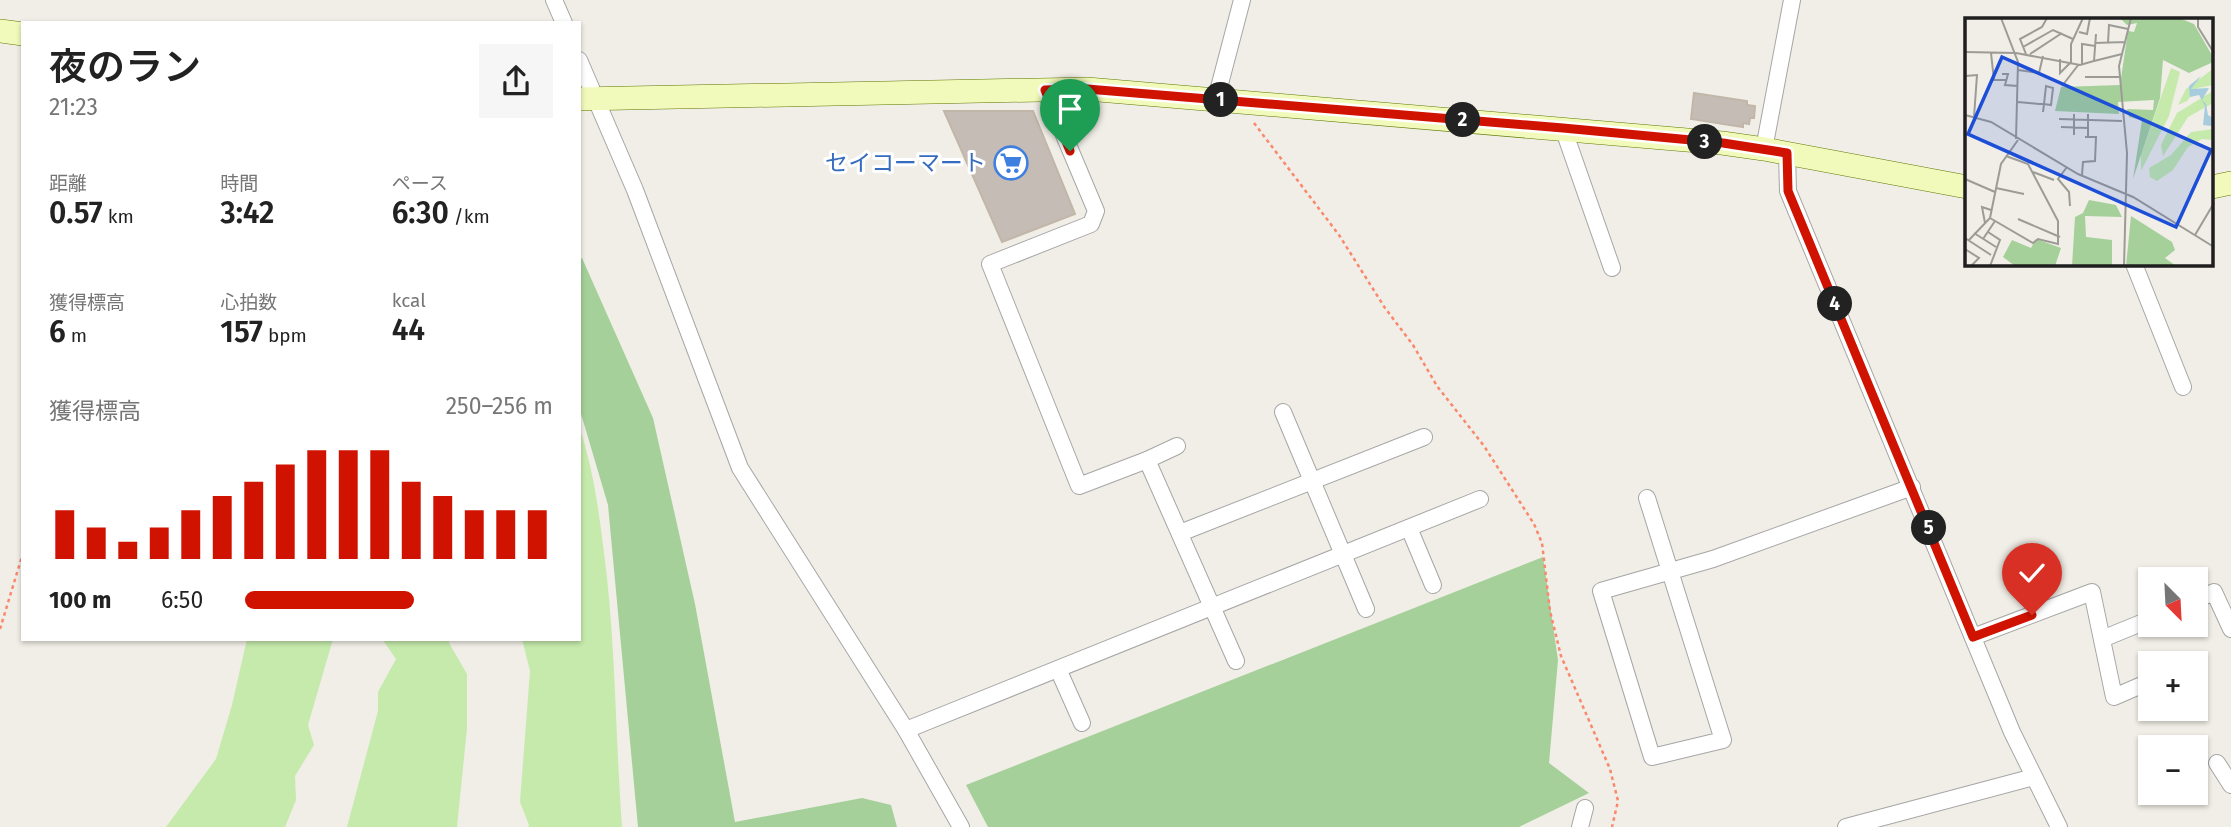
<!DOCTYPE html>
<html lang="ja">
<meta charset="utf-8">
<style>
:root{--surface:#fff;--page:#f6f6f6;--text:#222;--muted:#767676;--accent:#cf1300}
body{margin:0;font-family:"Fira Sans","Noto Sans JP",sans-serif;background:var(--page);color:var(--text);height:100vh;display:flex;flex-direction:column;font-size:26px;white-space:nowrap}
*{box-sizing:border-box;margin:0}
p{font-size:23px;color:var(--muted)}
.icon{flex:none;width:38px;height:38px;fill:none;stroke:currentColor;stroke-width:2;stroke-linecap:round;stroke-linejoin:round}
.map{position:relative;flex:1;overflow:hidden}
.sheet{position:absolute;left:21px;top:21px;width:560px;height:620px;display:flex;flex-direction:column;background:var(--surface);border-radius:0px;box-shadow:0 2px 5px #0004}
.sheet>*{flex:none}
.needle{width:46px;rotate:156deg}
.tools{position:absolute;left:2138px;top:567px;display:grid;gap:14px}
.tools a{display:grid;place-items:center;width:70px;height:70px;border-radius:0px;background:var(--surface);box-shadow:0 2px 5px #0004;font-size:35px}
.pin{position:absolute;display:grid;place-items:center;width:60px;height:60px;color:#fff;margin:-72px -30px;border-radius:50% 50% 50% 0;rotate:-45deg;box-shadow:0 0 7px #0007}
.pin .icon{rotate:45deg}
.km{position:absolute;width:35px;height:35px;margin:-18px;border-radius:50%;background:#222;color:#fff;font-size:19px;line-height:35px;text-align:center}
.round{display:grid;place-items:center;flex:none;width:74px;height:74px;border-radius:0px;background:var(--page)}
.overview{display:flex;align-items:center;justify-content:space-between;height:119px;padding:0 28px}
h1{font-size:38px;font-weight:600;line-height:52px}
.figures{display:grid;grid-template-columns:repeat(3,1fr);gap:10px;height:119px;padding:7px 28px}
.figures div{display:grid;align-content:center}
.figures b{font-size:30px;font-weight:600}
.figures small{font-size:19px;font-weight:400}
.figures p{font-size:19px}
.chart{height:196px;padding:14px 28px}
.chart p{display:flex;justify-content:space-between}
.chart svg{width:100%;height:126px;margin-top:7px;stroke:var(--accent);stroke-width:6}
ul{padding:0 28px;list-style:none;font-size:23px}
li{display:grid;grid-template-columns:112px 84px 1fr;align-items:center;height:52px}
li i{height:18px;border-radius:9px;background:var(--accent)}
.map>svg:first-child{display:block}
.grass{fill:#c5eaac}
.forest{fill:#a5d09a}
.building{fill:#c5bdb5;stroke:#c2b6a8;stroke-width:2}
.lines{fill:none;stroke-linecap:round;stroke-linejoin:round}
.street-casing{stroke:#a6a6a6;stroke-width:18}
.secondary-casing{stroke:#617904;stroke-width:24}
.path{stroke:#fa886c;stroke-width:2.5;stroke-dasharray:3.5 3.5;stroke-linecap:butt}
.street{stroke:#fff;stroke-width:16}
.secondary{stroke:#f1faba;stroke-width:23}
.route-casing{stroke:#fff;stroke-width:14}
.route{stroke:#cf1300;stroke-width:9}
.labels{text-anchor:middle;stroke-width:6;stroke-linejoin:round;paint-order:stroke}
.shop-label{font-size:23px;fill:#366cbe;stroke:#fff;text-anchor:end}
.inset-road{fill:none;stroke:#9c9b96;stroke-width:2}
.view{fill:#1d4ed8;fill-opacity:0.15;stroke:#1d4ed8;stroke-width:3.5}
.inset-edge{fill:none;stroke:#1f1f1f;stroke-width:3.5}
</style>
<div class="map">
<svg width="2231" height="827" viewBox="0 0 2231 827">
<rect width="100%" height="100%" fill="#f0eee6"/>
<g class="grass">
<path d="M 579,426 C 592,464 598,505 603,545 C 616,639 615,733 622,827 L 528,827 L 529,825 L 520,802 L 530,671 L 522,639 L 579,639 Z"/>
<path d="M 247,639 L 333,639 L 308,725 L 314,745 L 295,776 L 296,800 L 285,827 L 166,827 L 216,759 L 232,705 Z"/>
<path d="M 382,639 L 449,639 L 449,643 L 467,674 L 467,728 L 457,827 L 347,827 L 378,711 L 378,692 L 396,659 Z"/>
</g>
<g class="forest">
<path d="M 582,258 L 653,418 L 695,604 L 735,822 L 862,798 L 891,805 L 897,827 L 638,827 L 608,505 L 579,407 L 579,260 Z"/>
<path d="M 1543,557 L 1558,660 L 1549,763 L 1589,793 L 1519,827 L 988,827 L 966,785 Z"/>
</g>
<g class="building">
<path d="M 1694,93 L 1747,101 L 1747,105 L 1755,106 L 1754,118 L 1750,118 L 1749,124 L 1743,123 L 1743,127 L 1691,119 Z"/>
<path d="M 944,111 L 1033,111 L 1075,214 L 1002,242 Z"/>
</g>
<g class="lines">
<defs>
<g id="street">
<path d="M 554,0 L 564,23"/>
<path d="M 579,60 L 635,190 L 740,468 L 906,730 L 961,827"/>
<path d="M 1045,90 L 1096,211 L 1091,224 L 990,264 L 1079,486 L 1147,460 L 1177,446"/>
<path d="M 1216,99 L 1242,0"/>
<path d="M 1563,128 L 1612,268"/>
<path d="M 1764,149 L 1792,0"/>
<path d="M 1787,153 L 1788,191 L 2012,732 L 2059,827"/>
<path d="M 2134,264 L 2183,387"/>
<path d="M 1283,412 L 1366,609"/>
<path d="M 1147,460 L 1236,661"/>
<path d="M 1647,498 L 1723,740 L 1652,757 L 1601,591 L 1713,559 L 1912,487"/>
<path d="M 1409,528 L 1433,585"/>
<path d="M 1180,533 L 1424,437"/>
<path d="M 2196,600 L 2214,592 L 2231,629"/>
<path d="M 1973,637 L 2092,592 L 2114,697 L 2151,681"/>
<path d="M 2102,639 L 2151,619"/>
<path d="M 1058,669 L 1082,723"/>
<path d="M 906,730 L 1480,499"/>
<path d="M 2217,763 L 2231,785"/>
<path d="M 1580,827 L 1585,808"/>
<path d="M 1846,827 L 2034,777"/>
</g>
<g id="secondary">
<path d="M 0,31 L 23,34"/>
<path d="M 579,99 L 1087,89 L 1722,143 L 1764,149 L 1967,187"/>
<path d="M 2212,187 L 2231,183"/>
</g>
</defs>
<use href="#street" class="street-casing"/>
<use href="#secondary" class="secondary-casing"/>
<g class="path">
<path d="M 1254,123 L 1339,235 L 1385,308 L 1413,345 L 1437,386 L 1484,446 L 1534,524 L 1542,543 L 1550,611 L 1561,656 L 1610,769 L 1618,801 L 1612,827"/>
<path d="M 0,629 L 23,553"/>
</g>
<use href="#street" class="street"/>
<use href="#secondary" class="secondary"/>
</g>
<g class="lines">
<defs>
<path id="route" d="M 1070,151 L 1045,90 L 1087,89 L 1563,128 L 1723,143 L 1787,153 L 1788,191 L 1973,637 L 2032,615"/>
</defs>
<use href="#route" class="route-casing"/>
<use href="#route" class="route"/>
</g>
<defs>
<symbol id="supermarket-ring" viewBox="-11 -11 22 22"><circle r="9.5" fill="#fff" stroke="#3f7fe0" stroke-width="1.5"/><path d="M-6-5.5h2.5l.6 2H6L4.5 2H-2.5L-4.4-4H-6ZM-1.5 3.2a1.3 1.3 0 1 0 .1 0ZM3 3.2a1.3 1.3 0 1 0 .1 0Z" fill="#3f7fe0"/></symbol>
</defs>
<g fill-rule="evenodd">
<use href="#supermarket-ring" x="992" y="144" width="38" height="38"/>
</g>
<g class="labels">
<g class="shop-label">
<text x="986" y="171">セイコーマート</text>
</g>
</g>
<g transform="translate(1965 18)">
<rect width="248" height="248" fill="#f0eee6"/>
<path d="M 206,50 L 215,54 L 204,98 L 176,153 L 176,137 ZM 248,51 L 248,67 L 232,70 L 222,83 L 213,87 L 221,71 ZM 248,73 L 248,85 L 223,99 L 198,138 L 196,127 L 212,95 ZM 248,111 L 248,122 L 237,121 L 223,129 L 208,152 L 192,163 L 185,159 L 184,150 L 206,137 L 226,114 Z" fill="#c5eaac"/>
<path d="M 155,0 L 214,0 L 229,6 L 248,39 L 248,44 L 224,55 L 198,42 L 195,80 L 168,161 L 177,102 L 164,99 L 162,91 L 188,92 L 189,82 L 153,84 L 154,96 L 90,93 L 96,69 L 155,67 L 163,13 L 169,14 L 172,5 L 162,7 ZM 124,182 L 151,187 L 157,199 L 120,198 L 121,219 L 147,222 L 147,248 L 107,248 L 110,199 L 118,195 ZM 166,198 L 207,224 L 210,232 L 200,240 L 211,248 L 161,248 ZM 71,221 L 96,230 L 90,248 L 50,248 L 38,239 L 47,222 L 66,230 Z" fill="#a5d09a"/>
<path d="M 236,58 L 226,71 L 244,70 L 237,82 L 241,86 L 243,97 L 248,100 L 247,108 L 238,107 L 240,88 L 234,77 L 225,79 L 224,68 Z" fill="#a6ccde"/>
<path class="inset-road" d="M 36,0 L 53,44 L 51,121M 233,0 L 233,9 L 249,35M 114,14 L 122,16 L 125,0M 130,25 L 160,24M 143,25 L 144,7 L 163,11M 58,29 L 88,12 L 108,21M 0,34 L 51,35 L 115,47 L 129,43 L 131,16M 26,35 L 29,62 L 41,62M 61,36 L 55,21 L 77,9 L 82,0M 65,36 L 97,15M 95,41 L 95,55 L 106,44 L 106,26 L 118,0M 129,43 L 157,36M 117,46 L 117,26 L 130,28M 53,52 L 74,55 L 78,38M 37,56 L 43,56 L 40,67 L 53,68M 0,58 L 12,57 L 9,99M 120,59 L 154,59M 97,68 L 114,46M 53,84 L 74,86 L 79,86 L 86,87 L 88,70 L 81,68 L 79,86 L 78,94M 123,96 L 123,119M 0,97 L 26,104 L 113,156 L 168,179 L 249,229M 94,101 L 157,103M 96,109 L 123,110M 109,117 L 109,96M 102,149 L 93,161 L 104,174 L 105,188M 68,154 L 89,162M 117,157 L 118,144 L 130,143 L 131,119 L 120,119M 0,161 L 30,174M 31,170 L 59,176M 25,200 L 68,225 L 73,221 L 93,226 L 93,203 L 63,146 L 41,138M 53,201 L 95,219M 20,205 L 17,189 L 26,192M 23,214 L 35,222 L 25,248M 9,215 L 31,229M 230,217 L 249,185M 0,220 L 26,237M 18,221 L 30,203M 4,222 L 25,200 L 36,146 L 53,122M 0,231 L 14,240 L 6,248M 159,248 L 162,135 L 154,48 L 166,0"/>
<path class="view" d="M 37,39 L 246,132 L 211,209 L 3,116 Z"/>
<rect width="248" height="248" class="inset-edge"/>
</g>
</svg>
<div class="tools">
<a><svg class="needle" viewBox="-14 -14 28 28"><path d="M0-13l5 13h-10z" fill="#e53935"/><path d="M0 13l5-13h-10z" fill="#767676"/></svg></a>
<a>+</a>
<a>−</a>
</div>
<div class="pin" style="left:1070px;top:151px;background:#1e9e55"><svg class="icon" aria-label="arrive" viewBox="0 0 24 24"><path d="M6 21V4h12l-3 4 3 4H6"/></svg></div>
<div class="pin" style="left:2032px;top:615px;background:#d93025"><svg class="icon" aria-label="check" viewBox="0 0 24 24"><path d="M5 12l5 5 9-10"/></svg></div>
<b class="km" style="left:1221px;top:100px">1</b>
<b class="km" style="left:1463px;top:120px">2</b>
<b class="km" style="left:1705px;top:142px">3</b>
<b class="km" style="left:1835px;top:304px">4</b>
<b class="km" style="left:1929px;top:528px">5</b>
<section class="sheet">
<div class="overview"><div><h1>夜のラン</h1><p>21:23</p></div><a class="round"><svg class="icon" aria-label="share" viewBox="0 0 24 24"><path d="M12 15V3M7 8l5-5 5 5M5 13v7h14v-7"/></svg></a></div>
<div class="figures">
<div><p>距離</p><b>0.57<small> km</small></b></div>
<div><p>時間</p><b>3:42</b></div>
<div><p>ペース</p><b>6:30<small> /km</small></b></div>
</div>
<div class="figures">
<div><p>獲得標高</p><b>6<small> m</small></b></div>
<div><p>心拍数</p><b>157<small> bpm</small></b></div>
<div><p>kcal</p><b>44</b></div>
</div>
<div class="chart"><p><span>獲得標高</span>250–256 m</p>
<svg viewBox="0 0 160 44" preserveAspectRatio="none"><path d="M5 44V27M15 44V33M25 44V38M35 44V33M45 44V27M55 44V22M65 44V17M75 44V11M85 44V6M95 44V6M105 44V6M115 44V17M125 44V22M135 44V27M145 44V27M155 44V27"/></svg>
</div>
<ul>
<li><b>100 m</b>6:50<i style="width:55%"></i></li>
</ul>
</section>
</div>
